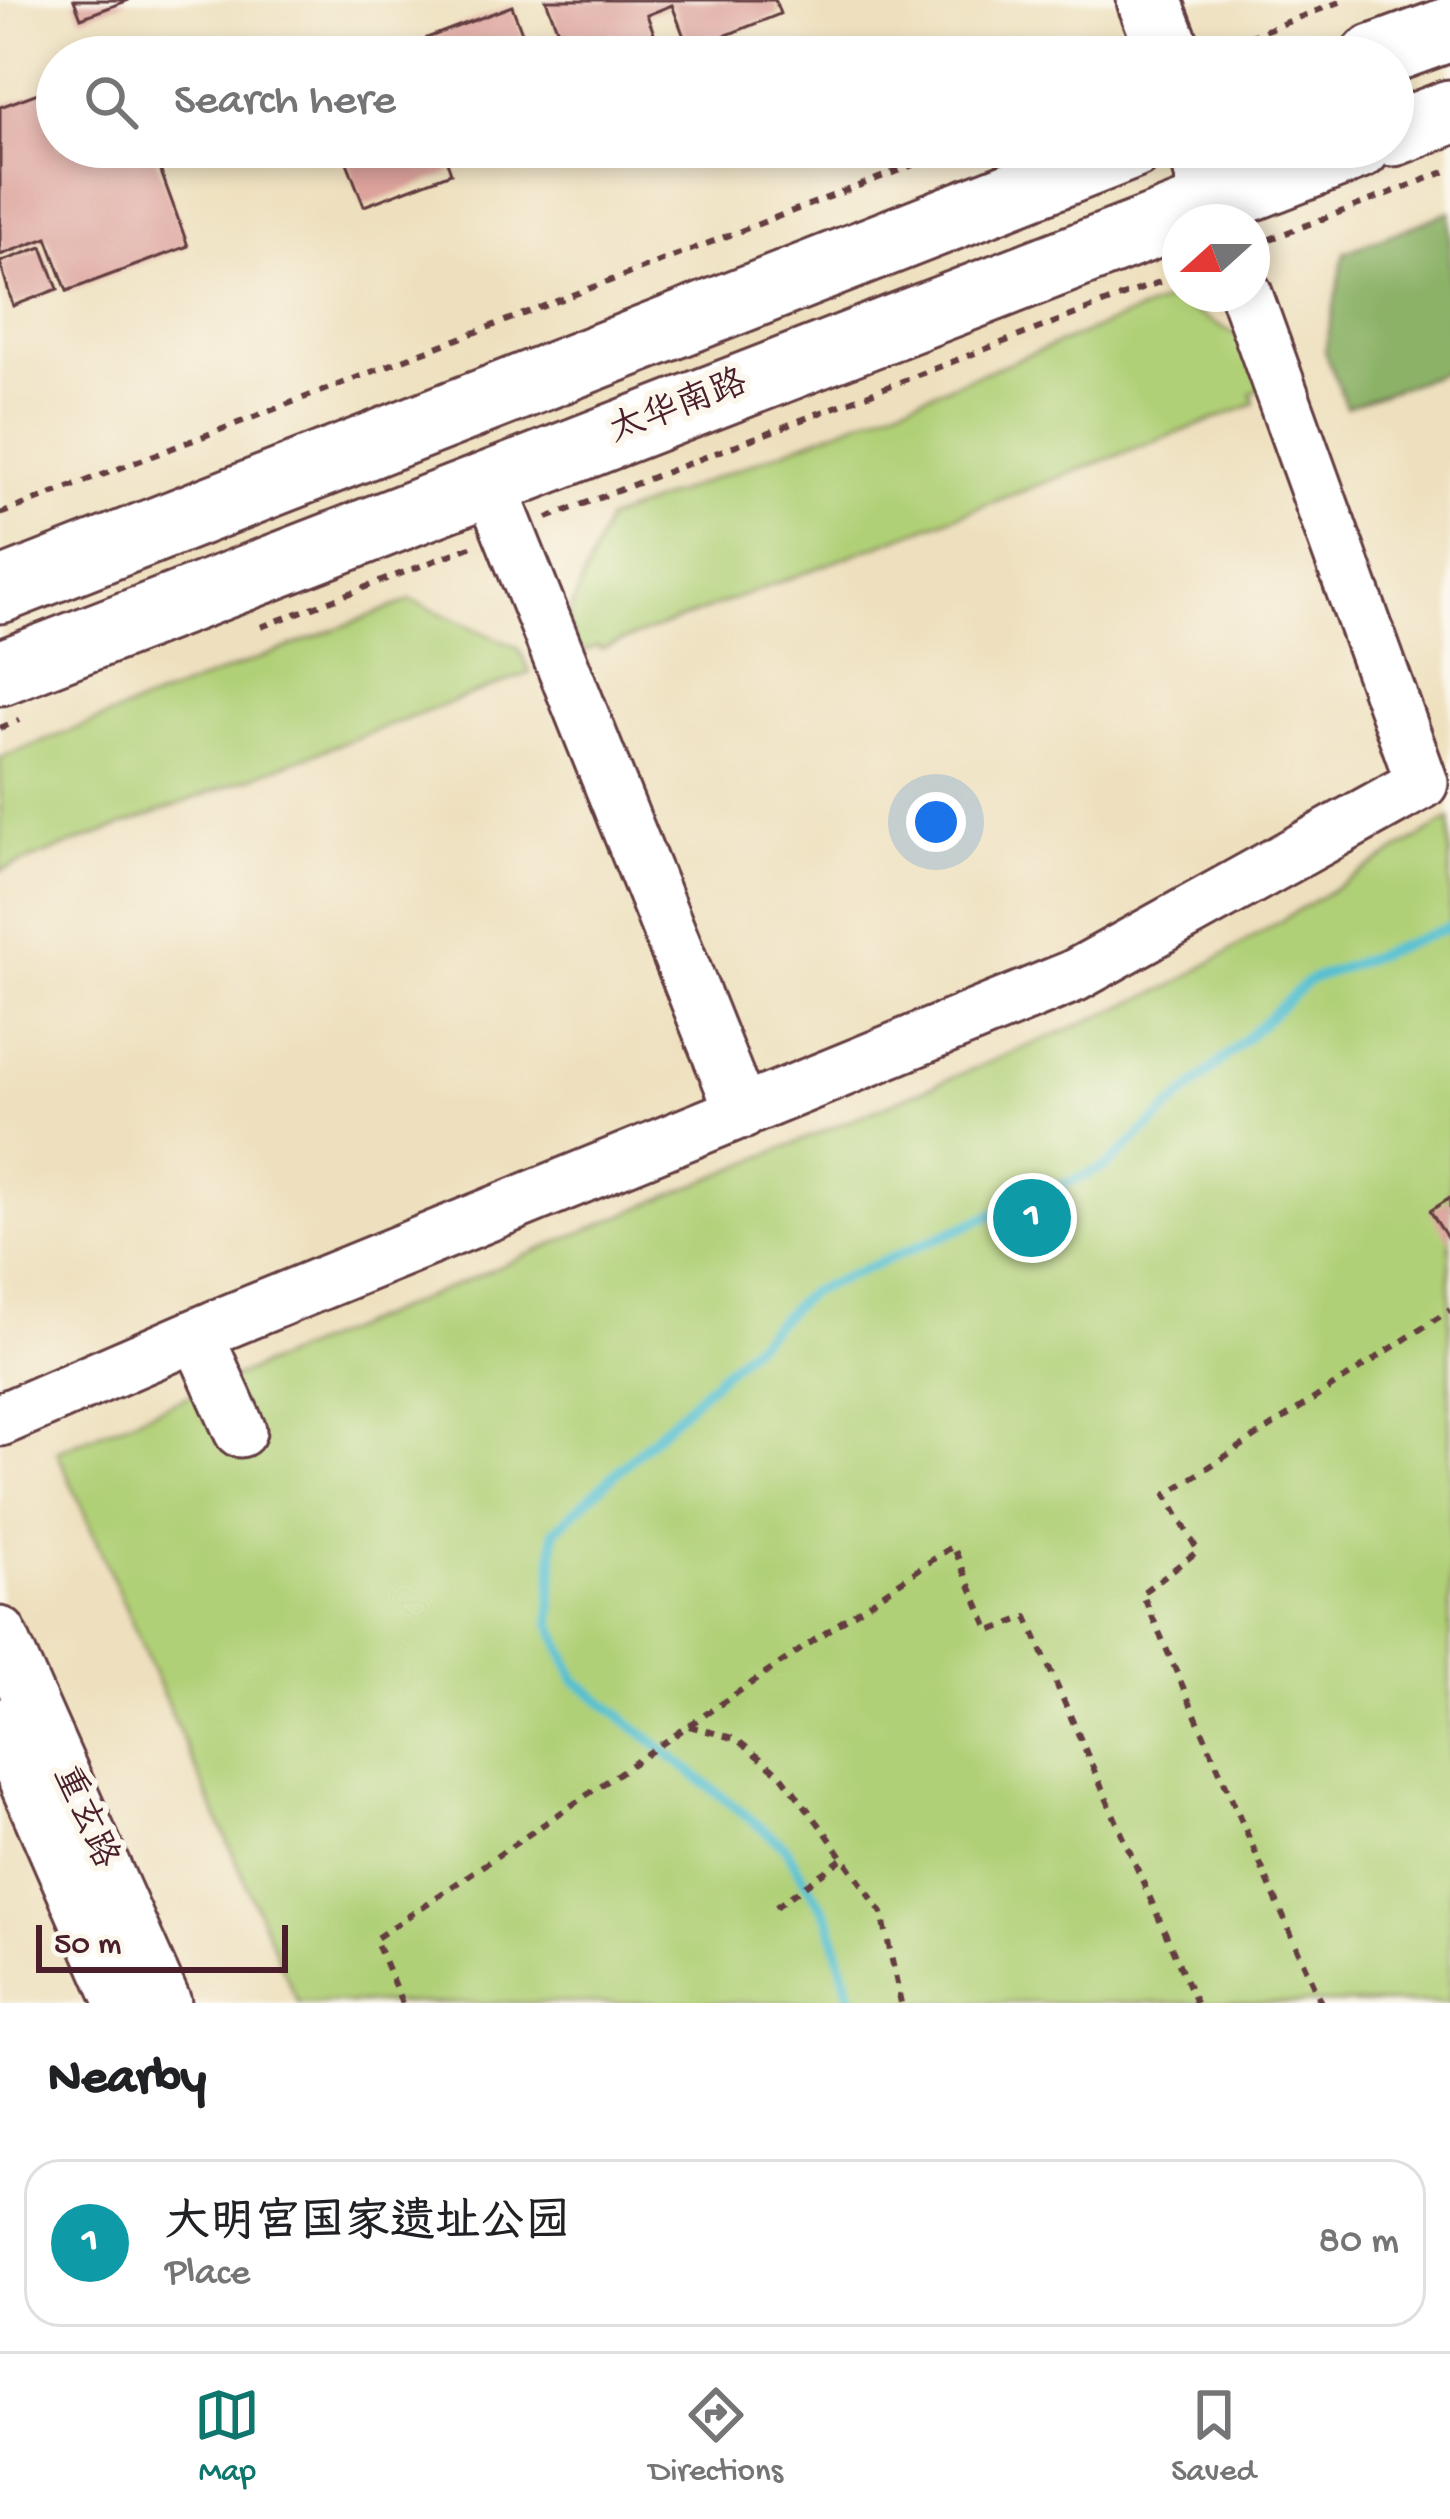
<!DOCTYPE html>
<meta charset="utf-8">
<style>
:root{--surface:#fff;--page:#f2f2f2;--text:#202124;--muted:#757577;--line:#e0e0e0;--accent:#0f766e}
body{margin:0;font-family:"Gochi Hand","LXGW WenKai TC",sans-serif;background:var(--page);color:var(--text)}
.compass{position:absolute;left:1162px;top:204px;width:108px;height:108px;border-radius:50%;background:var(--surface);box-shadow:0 6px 18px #0003;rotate:249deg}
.scale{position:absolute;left:36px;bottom:30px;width:252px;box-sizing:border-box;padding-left:12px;border:6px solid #4a1f2b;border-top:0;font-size:33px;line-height:42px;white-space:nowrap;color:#4a1f2b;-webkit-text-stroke:9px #fbf7ec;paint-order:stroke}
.you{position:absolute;left:936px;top:822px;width:42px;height:42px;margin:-30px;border:9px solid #fff;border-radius:50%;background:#1a73e8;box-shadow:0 0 0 18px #1a73e833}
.badge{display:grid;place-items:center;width:78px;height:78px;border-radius:50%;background:var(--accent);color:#fff;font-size:39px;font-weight:700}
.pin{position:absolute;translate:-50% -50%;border:6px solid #fff;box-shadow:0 3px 12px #0006}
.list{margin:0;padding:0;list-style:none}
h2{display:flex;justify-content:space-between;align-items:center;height:156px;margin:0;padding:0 48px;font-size:51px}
h2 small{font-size:39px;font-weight:400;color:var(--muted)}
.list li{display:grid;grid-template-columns:78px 1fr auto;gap:36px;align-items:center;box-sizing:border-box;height:168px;margin:0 24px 24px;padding:0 24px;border:3px solid var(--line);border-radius:36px}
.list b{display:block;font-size:45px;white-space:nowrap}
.list p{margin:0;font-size:39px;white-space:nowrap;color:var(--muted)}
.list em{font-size:39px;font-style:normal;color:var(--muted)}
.icon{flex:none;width:66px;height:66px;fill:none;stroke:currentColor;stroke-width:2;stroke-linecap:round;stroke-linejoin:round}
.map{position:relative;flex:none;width:1450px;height:2003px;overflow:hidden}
.search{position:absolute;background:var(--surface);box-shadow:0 6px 18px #0003;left:36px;right:36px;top:36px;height:132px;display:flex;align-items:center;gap:30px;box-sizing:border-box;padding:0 42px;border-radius:66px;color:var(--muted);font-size:45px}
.sheet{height:348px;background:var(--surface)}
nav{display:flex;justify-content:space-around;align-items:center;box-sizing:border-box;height:168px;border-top:3px solid var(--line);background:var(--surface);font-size:33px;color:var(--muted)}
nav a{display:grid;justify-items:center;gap:6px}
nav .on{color:var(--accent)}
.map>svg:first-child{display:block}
.green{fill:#b0d077;stroke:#7d7851;stroke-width:3}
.forest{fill:#8cb268;stroke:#6b684a;stroke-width:3}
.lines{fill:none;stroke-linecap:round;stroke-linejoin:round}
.stream{stroke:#55c0d1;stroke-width:10}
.building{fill:#dca29b}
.minor-casing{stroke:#633c41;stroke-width:57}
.major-casing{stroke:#633c41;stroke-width:69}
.path{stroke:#633c41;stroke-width:6;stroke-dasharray:9 9;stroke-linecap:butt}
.minor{stroke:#fff;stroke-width:51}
.major{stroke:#fff;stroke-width:63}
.labels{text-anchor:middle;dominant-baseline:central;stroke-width:12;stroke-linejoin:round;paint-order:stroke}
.street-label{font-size:36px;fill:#4a1f2b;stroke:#fbf7ec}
</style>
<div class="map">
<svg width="1450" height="2003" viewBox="0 0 1450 2003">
<rect width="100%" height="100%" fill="#fbf7ec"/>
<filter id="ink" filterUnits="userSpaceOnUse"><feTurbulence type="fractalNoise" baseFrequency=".00833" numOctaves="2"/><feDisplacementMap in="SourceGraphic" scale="24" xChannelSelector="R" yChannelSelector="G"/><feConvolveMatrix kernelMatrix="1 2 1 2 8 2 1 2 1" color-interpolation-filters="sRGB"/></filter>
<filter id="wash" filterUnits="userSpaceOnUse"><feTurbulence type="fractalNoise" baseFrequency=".004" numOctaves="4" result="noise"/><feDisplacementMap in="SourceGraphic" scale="48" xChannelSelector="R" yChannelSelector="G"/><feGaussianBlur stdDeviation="2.7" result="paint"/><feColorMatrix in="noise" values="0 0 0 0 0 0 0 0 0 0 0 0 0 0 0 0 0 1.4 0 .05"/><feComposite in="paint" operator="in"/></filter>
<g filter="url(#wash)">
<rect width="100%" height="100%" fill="#eee0be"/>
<path class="green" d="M 1171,299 L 1255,345 L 1271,385 L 1251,393 L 1255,404 L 601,649 L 598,646 L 579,653 L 567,620 L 607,520 Z
M 411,600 L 518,648 L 530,673 L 0,871 L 0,758 Z
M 1450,819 L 1450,2003 L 298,2003 L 57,1451 L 1172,986 Z"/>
<path class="forest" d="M 1450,212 L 1450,370 L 1346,407 L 1325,351 L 1345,252 Z"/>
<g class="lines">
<path class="stream" d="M 852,2003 L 829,1919 L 784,1846 L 575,1680 L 551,1623 L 554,1531 L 808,1293 L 1107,1166 L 1308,981 L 1450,927"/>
</g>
<g id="blocks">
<path class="building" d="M 74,0 L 129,0 L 81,18 Z
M 546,0 L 775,0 L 780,14 L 689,50 L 672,5 L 647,15 L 660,49 L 640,57 L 568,57 Z
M 512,6 L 531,57 L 434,57 L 427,38 Z
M 57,86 L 57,147 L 152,147 L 188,246 L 67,291 L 47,238 L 0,255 L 0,107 Z
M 341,147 L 442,147 L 451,173 L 364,206 Z
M 42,247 L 58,289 L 13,306 L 0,262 Z
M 1450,1198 L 1450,1242 L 1430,1211 Z"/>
</g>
</g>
<g filter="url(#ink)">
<use href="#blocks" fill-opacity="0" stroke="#633c41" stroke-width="3"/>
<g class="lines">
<defs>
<path id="minor" d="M 489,482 L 742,1113
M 197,1335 L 240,1431
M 0,1420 L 224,1323 L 1074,976 L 1422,783 L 1246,294
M 0,1633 L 165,2003
M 0,1724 L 122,2003"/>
<path id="major" d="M 1149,0 L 1171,57
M 1373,57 L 1450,29
M 1393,134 L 1450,112
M 1201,147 L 1213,203
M 0,591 L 1132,147
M 0,673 L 1359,147"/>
</defs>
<use href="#minor" class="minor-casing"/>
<use href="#major" class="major-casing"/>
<path class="path" d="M 1214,50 L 1345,0
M 1252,246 L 1450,170
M 0,514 L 960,147
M 547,518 L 1180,274
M 261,627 L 473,546
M 0,728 L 19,720
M 689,1726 L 736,1739 L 782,1776 L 825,1832 L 882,1913 L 901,2003
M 776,1907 L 843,1858
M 402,2003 L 375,1939 L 953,1546 L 990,1631 L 1027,1617 L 1196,2003
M 1321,2003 L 1142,1593 L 1198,1551 L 1166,1495 L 1450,1310"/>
<use href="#minor" class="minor"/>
<use href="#major" class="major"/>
</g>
</g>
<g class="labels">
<g class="street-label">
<text transform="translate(679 409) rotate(-21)">太华南路</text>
<text transform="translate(83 1818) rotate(66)">重玄路</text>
</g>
</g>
</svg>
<svg class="compass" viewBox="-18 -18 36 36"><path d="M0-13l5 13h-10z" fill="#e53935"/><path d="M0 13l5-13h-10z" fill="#757577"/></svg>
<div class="scale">50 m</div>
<div class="you"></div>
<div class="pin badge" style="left:1032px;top:1218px;background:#0f9aa8">1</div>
<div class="search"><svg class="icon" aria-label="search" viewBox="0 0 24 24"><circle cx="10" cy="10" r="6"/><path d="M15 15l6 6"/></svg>Search here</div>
</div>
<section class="sheet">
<h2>Nearby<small></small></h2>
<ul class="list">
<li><span class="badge" style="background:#0f9aa8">1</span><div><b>大明宫国家遗址公园</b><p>Place</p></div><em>80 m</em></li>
</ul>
</section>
<nav>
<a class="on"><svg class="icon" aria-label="map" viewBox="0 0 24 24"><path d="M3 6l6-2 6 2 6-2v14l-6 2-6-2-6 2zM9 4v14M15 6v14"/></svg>Map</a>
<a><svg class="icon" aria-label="directions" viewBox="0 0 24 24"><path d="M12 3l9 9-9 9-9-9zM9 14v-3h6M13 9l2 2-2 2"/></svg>Directions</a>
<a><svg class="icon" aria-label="saved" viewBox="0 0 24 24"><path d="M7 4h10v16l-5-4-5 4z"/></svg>Saved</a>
</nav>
